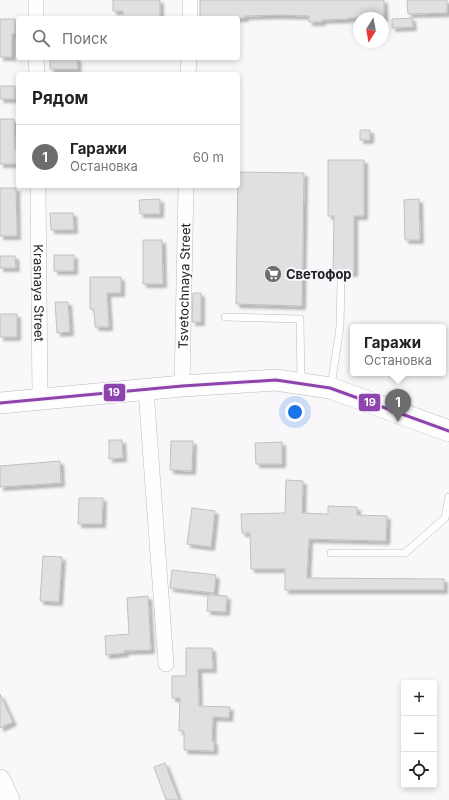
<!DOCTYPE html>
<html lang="ru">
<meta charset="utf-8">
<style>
:root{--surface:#fff;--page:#f6f6f6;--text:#222;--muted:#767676;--line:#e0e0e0;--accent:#6d6c6e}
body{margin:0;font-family:Inter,sans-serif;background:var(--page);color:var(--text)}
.controls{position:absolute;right:12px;bottom:12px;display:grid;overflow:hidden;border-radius:4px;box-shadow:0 2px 6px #0003}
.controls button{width:36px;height:36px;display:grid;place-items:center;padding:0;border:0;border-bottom:1px solid var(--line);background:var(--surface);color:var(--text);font:20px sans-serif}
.compass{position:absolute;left:353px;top:12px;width:36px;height:36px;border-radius:50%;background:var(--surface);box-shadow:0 2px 6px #0003;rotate:191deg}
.you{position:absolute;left:295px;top:412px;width:14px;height:14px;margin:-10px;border:3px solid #fff;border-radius:50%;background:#1a73e8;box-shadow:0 0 0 6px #1a73e833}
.badge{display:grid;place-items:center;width:26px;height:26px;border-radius:50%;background:var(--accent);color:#fff;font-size:13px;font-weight:700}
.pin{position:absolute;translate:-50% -33px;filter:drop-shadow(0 1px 2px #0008)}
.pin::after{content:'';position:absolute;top:21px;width:14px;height:12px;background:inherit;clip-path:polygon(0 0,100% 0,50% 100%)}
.popup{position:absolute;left:350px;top:324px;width:96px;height:52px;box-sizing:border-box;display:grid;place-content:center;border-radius:4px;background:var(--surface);filter:drop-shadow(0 1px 3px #0005);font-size:13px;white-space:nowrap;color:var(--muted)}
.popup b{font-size:15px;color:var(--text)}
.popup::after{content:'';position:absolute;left:50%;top:100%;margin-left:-8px;border:8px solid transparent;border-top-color:var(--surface)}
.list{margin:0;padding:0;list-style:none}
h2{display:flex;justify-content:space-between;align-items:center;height:52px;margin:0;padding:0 16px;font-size:17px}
h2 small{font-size:13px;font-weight:400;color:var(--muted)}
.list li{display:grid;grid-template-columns:26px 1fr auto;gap:12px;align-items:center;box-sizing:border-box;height:64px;padding:0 16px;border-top:1px solid var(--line)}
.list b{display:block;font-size:15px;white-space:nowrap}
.list p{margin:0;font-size:13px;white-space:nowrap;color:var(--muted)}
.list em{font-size:13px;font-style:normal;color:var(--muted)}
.icon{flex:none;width:22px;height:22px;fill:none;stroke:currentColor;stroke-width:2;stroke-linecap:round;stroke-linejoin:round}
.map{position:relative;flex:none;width:449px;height:800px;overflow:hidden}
.search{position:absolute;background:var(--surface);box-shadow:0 2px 6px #0003;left:16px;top:16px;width:224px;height:44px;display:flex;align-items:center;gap:10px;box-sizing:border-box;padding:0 14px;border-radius:4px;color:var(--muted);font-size:15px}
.panel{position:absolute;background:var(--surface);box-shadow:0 2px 6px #0003;left:16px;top:72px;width:224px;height:116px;border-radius:4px}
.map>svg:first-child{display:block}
.building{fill:#e0dfe2;stroke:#c1c0c2;filter:url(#shadow)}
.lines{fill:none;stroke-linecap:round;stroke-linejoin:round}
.service-casing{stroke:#bcbbbe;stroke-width:8}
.minor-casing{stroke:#bcbbbe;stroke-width:16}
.secondary-casing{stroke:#bcbbbe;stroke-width:22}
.service{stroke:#fefefe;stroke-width:7}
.minor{stroke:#fefefe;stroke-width:15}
.secondary{stroke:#fefefe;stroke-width:21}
.bus-1-casing{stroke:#f9f6fb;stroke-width:6}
.bus-1{stroke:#8e44ad;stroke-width:3}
.labels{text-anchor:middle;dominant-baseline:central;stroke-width:4;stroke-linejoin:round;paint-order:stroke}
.poi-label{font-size:13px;font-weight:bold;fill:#222123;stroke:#f9f6fb;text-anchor:start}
.street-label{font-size:13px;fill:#222123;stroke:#f9f6fb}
.line-badge{stroke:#f9f6fb;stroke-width:1.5}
.badge-label{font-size:11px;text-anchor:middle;font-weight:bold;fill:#fff}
</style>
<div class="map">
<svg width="449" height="800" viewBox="0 0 449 800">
<defs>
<filter id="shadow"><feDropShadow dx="3.5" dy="3.5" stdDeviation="1" flood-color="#0004"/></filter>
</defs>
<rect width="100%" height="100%" fill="#f9f7fa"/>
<path class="building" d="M 113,0 L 160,0 L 160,18 L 123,18 L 123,11 L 113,11 Z
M 200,0 L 384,0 L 384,18 L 348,18 L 348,19 L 322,20 L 322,22 L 309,22 L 309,16 L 280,15 L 245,16 L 245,18 L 200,18 Z
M 407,0 L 447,0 L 447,13 L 408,14 Z
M 412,18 L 413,27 L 392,28 L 392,19 Z
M 0,19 L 15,19 L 15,34 L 12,34 L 12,57 L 0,57 Z
M 50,58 L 77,58 L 78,69 L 50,69 Z
M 0,86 L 15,86 L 15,99 L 0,99 Z
M 0,119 L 14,119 L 15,149 L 17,149 L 17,164 L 0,164 Z
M 360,130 L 370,130 L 370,140 L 360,140 Z
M 328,160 L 364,160 L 364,216 L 354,216 L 354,273 L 333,272 L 334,216 L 328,216 Z
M 238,172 L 304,173 L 302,306 L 236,304 Z
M 0,188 L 16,188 L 17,236 L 0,236 Z
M 160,199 L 160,214 L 140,214 L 139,200 Z
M 419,199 L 420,240 L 405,240 L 404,200 Z
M 50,213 L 73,213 L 74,230 L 51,230 Z
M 143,240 L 162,240 L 163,284 L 143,284 Z
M 54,255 L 74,255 L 74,271 L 54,271 Z
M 0,256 L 15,256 L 16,268 L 0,268 Z
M 90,277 L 121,277 L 121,293 L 107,293 L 109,327 L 95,327 L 94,309 L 90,309 Z
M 193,293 L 201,293 L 201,322 L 192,322 Z
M 55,302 L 68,302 L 70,332 L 57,333 Z
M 0,314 L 17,314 L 17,337 L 0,337 Z
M 109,440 L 122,440 L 123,458 L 109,459 Z
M 171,441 L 193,441 L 192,471 L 170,470 Z
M 282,442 L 282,464 L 256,464 L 255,443 Z
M 60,461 L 61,483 L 0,487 L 0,466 Z
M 286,480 L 303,481 L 302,513 L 328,514 L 328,506 L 357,507 L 357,515 L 387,516 L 386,541 L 309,539 L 307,578 L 444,579 L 444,590 L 285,590 L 285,569 L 251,569 L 250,533 L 242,533 L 241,514 L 285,513 Z
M 79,498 L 103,498 L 102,524 L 78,524 Z
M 192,508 L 215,511 L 211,547 L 187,544 Z
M 43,556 L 62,557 L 59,602 L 40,601 Z
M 172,570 L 216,575 L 214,593 L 170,588 Z
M 208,595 L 227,596 L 226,612 L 207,611 Z
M 148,596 L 151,650 L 124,651 L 125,653 L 106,655 L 105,636 L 129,634 L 127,598 Z
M 186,648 L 212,648 L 213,669 L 198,669 L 199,706 L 230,707 L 229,718 L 213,717 L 212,741 L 214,741 L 214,751 L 184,750 L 184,731 L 179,731 L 180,698 L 172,698 L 172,676 L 186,676 Z
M 0,694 L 13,722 L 0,728 Z
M 165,763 L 179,800 L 166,800 L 154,767 Z"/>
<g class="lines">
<defs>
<path id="service" d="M 225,317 L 300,319 L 301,383
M 331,386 L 340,327 L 341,280
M 331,553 L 405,553 L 445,518 L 449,497"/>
<g id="minor">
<path d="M 36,0 L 36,18"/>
<path d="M 190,18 L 190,0"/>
<path d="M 36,58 L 37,74"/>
<path d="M 188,74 L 189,58"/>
<path id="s1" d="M 38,186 L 40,399"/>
<path id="s2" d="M 182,386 L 186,186"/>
<path d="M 146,390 L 166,664"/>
</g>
<path id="secondary" d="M 0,403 L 182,386 L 276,380 L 330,388 L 449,431
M 0,780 L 9,800"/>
</defs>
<use href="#service" class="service-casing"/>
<use href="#minor" class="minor-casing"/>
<use href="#secondary" class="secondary-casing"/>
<use href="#service" class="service"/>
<use href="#minor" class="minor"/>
<use href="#secondary" class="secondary"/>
<defs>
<path id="bus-1" d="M 0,403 L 182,386 L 276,380 L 330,388 L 449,431"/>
</defs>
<use href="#bus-1" class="bus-1-casing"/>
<use href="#bus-1" class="bus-1"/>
</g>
<defs>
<symbol id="supermarket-disc" viewBox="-11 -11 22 22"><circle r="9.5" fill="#6d6c6e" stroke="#f9f6fb"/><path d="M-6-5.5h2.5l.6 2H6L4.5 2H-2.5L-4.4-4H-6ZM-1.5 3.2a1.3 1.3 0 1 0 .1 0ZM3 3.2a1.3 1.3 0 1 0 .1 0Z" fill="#fff"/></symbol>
</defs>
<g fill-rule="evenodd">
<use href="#supermarket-disc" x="263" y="264" width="20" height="20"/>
</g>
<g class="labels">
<g class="poi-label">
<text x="286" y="274">Светофор</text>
</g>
<g class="street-label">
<text stroke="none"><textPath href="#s2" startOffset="100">Tsvetochnaya Street</textPath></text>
<text stroke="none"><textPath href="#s1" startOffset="107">Krasnaya Street</textPath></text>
</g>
</g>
<g class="line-badge">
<rect x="103" y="383" width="23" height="19" rx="4" fill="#8e44ad"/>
<rect x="358" y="393" width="23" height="19" rx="4" fill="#8e44ad"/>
</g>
<g class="badge-label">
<text x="114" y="396">19</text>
<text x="370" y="406">19</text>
</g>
</svg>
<div class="controls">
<button>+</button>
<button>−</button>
<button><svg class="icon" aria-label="locate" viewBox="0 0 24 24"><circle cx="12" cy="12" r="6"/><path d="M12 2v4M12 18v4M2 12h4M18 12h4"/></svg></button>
</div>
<svg class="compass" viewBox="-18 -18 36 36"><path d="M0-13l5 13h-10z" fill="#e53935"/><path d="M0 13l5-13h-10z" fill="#767676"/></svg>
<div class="you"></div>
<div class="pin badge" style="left:398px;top:422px">1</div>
<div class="popup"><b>Гаражи</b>Остановка</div>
<div class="search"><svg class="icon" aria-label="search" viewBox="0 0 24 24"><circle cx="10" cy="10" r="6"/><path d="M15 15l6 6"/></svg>Поиск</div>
<section class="panel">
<h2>Рядом<small></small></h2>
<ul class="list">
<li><span class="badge">1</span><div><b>Гаражи</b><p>Остановка</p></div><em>60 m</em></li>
</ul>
</section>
</div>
